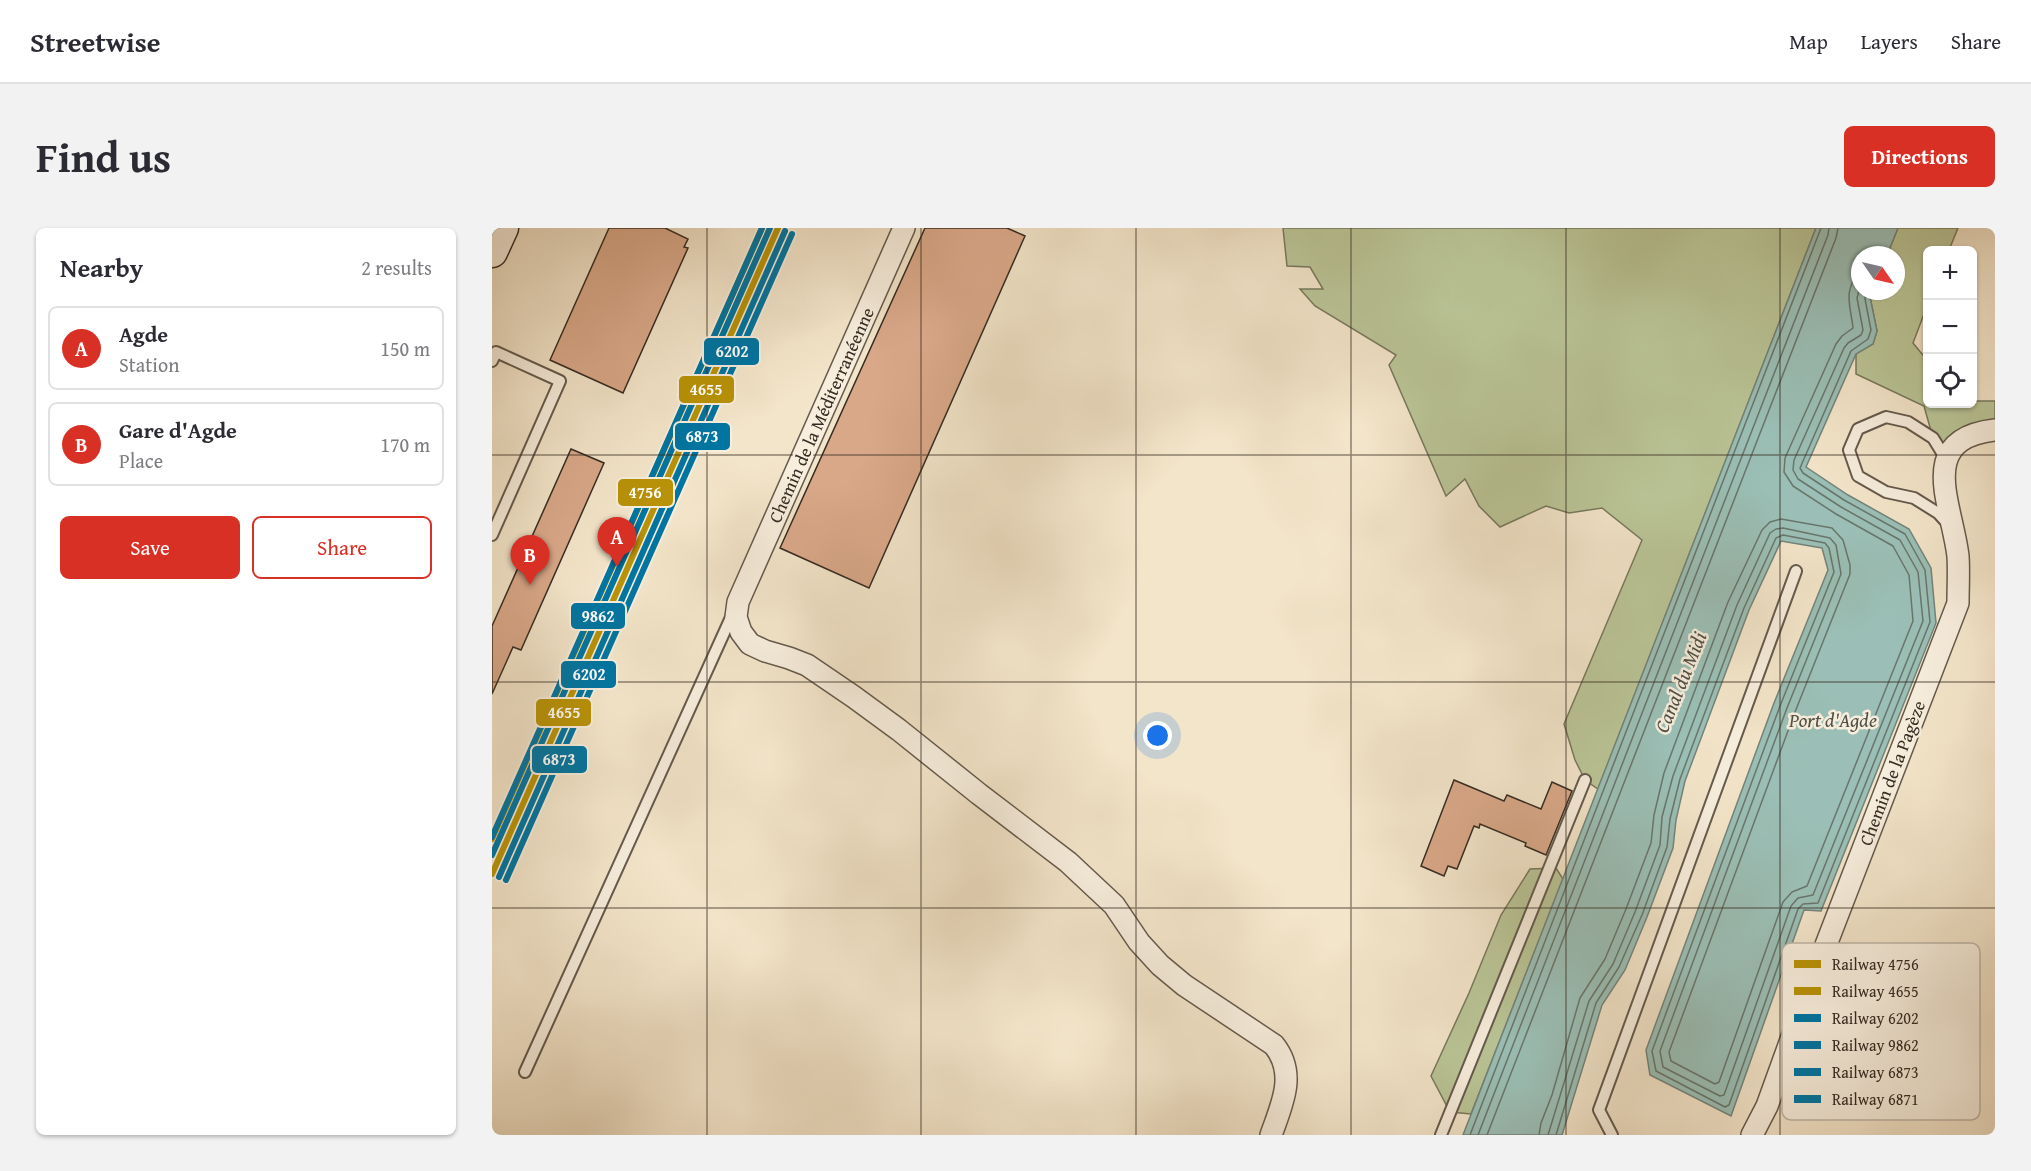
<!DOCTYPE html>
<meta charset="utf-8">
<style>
:root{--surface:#fff;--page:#f2f2f3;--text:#2b2b33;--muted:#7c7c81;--line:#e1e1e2;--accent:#d93025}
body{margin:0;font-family:"Gentium Book Plus",serif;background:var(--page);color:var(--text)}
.controls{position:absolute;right:18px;top:18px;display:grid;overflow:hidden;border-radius:9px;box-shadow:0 2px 4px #0004}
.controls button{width:54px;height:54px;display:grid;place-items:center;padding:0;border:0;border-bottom:2px solid var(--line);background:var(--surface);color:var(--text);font:30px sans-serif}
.compass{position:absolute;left:1359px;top:18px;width:54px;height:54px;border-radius:50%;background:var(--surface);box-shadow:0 2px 4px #0004;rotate:124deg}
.you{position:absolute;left:666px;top:508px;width:21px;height:21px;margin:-15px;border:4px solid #fff;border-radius:50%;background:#1a73e8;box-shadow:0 0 0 9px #1a73e833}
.badge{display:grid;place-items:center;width:39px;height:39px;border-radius:50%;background:var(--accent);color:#fff;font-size:20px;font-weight:700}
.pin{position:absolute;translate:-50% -50px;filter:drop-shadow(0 2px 3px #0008)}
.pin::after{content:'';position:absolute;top:32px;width:21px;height:18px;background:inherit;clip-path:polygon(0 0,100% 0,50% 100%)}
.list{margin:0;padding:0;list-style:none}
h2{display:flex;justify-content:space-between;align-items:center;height:78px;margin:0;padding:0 24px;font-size:26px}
h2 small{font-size:20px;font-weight:400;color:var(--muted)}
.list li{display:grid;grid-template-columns:39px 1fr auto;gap:18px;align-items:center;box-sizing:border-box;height:84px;margin:0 12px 12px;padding:0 12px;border:2px solid var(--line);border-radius:9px}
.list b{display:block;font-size:22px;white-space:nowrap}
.list p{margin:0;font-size:20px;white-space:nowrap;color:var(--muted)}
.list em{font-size:20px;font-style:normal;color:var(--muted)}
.actions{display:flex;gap:12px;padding:18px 24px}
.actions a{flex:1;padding:14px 0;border:2px solid var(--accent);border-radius:9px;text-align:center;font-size:21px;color:var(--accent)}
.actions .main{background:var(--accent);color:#fff}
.icon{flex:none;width:33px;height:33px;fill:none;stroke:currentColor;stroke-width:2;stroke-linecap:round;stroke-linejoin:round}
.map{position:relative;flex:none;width:1503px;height:907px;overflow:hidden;border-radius:9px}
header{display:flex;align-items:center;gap:36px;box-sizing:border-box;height:84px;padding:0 30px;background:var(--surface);border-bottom:2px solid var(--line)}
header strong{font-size:28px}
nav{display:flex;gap:33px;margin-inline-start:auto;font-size:21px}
.intro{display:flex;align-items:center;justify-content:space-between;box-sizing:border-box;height:144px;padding:0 36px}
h1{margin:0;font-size:42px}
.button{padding:15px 27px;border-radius:9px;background:var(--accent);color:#fff;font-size:21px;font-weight:700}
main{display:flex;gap:36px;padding:0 36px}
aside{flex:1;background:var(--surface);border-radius:9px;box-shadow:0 2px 4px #0004}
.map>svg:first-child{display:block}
.green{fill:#bac597;stroke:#78785d;stroke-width:1.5}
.water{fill:#9bbfb6;stroke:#73847b;stroke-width:1.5}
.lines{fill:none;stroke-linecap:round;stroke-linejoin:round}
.shore{stroke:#68766c;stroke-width:1.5}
.building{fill:#d9a889;stroke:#362c23;stroke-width:1.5}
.service-casing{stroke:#655a4d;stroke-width:14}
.minor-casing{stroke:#655a4d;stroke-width:24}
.secondary-casing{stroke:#362c23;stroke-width:33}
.service{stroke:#f7eedd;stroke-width:10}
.minor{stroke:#f7eedd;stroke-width:21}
.secondary{stroke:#f7eedd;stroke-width:30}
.rail-1-casing{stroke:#f7eedd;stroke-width:10}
.rail-2-casing{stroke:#f7eedd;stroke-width:10}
.rail-3-casing{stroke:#f7eedd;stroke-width:10}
.rail-4-casing{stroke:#f7eedd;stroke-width:10}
.rail-5-casing{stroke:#f7eedd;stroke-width:10}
.rail-6-casing{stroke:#f7eedd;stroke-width:10}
.rail-1{stroke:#b89207;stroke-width:6}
.rail-2{stroke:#b89207;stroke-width:6}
.rail-3{stroke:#0075a1;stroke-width:6}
.rail-4{stroke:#0075a1;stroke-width:6}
.rail-5{stroke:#0075a1;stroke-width:6}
.rail-6{stroke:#0075a1;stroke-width:6}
.grid{fill:none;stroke:#362c23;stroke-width:1.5;stroke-opacity:0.55}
.labels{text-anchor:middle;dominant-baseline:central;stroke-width:5;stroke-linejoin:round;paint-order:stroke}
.street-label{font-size:18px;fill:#362c23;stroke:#f7eedd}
.water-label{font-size:20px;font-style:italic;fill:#4f5148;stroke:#f7eedd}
.key{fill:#f7eedd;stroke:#bdb4a5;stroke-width:1.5}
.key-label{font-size:16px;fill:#362c23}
.line-badge{stroke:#f7eedd;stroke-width:2}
.badge-label{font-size:16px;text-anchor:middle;font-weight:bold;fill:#fff}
</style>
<header>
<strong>Streetwise</strong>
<nav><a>Map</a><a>Layers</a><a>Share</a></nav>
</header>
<div class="intro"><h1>Find us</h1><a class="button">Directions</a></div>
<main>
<aside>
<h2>Nearby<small>2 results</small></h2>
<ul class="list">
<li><span class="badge">A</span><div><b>Agde</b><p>Station</p></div><em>150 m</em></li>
<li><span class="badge">B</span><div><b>Gare d'Agde</b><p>Place</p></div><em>170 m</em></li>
</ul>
<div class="actions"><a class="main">Save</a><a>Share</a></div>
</aside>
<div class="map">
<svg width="1503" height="907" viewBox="0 0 1503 907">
<rect width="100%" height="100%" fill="#f3e5ca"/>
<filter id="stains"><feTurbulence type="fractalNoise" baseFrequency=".00333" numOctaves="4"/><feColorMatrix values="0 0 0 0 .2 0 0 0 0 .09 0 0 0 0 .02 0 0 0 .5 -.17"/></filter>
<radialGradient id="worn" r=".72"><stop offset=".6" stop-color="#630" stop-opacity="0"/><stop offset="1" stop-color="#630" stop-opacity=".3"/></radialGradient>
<path class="green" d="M 791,0 L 1324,0 L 1106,561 L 1093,552 L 1083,532 L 1072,496 L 1150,312 L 1110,280 L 1077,285 L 1054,278 L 1008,299 L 987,278 L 973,251 L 954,268 L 897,137 L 904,127 L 823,78 L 808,61 L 831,61 L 818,39 L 795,38 Z
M 1406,0 L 1466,0 L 1457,22 L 1436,22 L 1435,78 L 1421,115 L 1435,132 L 1436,176 L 1480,176 L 1481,173 L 1503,173 L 1503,202 L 1459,221 L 1441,210 L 1432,178 L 1364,146 L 1364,125 L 1381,116 L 1385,103 L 1378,69 L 1381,63 L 1404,63 L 1404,27 L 1395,27 Z
M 1064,640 L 1071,651 L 979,886 L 958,884 L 939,848 L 977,765 L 1009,687 L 1038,641 Z"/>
<path class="water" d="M 1324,0 L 1406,0 L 1395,27 L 1368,27 L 1368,63 L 1381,63 L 1378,69 L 1385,103 L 1381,116 L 1364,126 L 1314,239 L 1356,267 L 1417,301 L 1439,340 L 1444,395 L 1329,683 L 1312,682 L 1239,888 L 1158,847 L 1154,822 L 1282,475 L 1336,342 L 1330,320 L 1289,313 L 1257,382 L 1193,553 L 1184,592 L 1181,620 L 1155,689 L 1133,742 L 1110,777 L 1070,907 L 971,907 Z"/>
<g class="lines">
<path class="shore" d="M 978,907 L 1329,0
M 986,907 L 1336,7 L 1337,0
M 995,907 L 1344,10 L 1346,0
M 1047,907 L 1049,895 L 1060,867 L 1088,770 L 1113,731 L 1134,681 L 1159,615 L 1162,587 L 1172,545 L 1236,374 L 1270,302 L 1278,294 L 1289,291 L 1340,300 L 1351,312 L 1358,337 L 1358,346 L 1303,484 L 1177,824 L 1179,833 L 1223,856 L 1227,854 L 1291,674 L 1300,664 L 1315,658 L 1421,393 L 1417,347 L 1401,318 L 1344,286 L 1301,258 L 1292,244 L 1293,230 L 1344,116 L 1350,108 L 1361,100 C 1359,80 1350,61 1368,45
M 1056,907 L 1097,773 L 1121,736 L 1143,684 L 1168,617 L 1170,589 L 1181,548 L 1245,377 L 1278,305 L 1284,301 L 1291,300 L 1338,310 L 1344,317 L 1349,346 L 1295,480 L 1168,823 L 1171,839 L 1228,868 L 1232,867 L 1299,678 L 1306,670 L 1321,667 L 1431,393 L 1426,344 L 1408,312 L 1349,279 L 1306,251 L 1301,242 L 1302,232 L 1352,120 L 1356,115 L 1369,107 L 1371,102 L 1365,70 L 1368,59
M 1064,907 L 1104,775 L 1127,739 L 1150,687 L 1175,619 L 1178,591 L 1188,551 L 1252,380 L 1284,310 L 1291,307 L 1333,315 L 1337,320 L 1342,344 L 1288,478 L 1160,823 L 1164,843 L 1233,879 L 1237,877 L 1306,681 L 1311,676 L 1326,675 L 1438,394 L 1433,342 L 1413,306 L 1352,272 L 1311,245 L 1308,240 L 1359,123 L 1376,111 L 1379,102 L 1373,71 L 1374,63"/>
</g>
<path class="building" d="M 117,0 L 173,0 L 196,11 L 192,19 L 196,20 L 131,165 L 58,132 Z
M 433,0 L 515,0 L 533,8 L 377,360 L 288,320 Z
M 79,221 L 112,235 L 29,422 L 21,419 L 0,466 L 0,398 Z
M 962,552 L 1012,573 L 1015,567 L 1049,581 L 1060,554 L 1080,563 L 1054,627 L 1033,618 L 1034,615 L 988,596 L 987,600 L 982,598 L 965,641 L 956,638 L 952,648 L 929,638 Z"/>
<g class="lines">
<defs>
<path id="service" d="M 0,133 L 4,124 L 68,153 L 0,307
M 1454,231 L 1441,210 L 1416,194 L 1394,189 L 1366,201 L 1357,222 L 1366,248 L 1394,264 L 1422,270 L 1446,285 L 1456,296
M 33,844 L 241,385
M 949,907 L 1093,552
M 1120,907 L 1107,882 L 1304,343"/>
<path id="minor" d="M 412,0 L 246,374 L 244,389 L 249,404 L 258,416 L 273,423 L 297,430 L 315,437 L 362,469 L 407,502 L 487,566 L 576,634 L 622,677 L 647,714 L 668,737 L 692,757 L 782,817 C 805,846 790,876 779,907
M 1260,907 L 1275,878 L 1322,748 L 1466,375 C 1466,360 1467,343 1466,328 C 1460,276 1423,211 1503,202"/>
<path id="secondary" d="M 0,24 L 11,0"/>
</defs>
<use href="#service" class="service-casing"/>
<use href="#minor" class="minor-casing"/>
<use href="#secondary" class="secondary-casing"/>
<use href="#service" class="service"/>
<use href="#minor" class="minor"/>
<use href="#secondary" class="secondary"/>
<defs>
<path id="rail-1" d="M 0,611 L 270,0"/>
<path id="rail-2" d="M 0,646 L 286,0"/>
<path id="rail-3" d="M 7,649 L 293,3"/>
<path id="rail-4" d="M 0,627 L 278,0"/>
<path id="rail-5" d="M 14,652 L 300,6"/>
<path id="rail-6" d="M 0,609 L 270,0"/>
</defs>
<use href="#rail-1" class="rail-1-casing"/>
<use href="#rail-2" class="rail-2-casing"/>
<use href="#rail-3" class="rail-3-casing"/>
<use href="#rail-4" class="rail-4-casing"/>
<use href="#rail-5" class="rail-5-casing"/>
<use href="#rail-6" class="rail-6-casing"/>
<use href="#rail-1" class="rail-1"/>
<use href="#rail-2" class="rail-2"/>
<use href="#rail-3" class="rail-3"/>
<use href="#rail-4" class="rail-4"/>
<use href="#rail-5" class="rail-5"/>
<use href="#rail-6" class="rail-6"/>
</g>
<path class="grid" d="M 215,0 L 215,907M 429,0 L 429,907M 644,0 L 644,907M 859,0 L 859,907M 1074,0 L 1074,907M 1288,0 L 1288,907M 0,227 L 1503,227M 0,454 L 1503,454M 0,680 L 1503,680"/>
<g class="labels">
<g class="street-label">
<text transform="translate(329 187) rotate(-66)">Chemin de la Méditerranéenne</text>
<text transform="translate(1400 545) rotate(-69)">Chemin de la Pagèze</text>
</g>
<g class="water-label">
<text transform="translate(1188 454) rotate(-68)">Canal du Midi</text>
<text x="1341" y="491">Port d'Agde</text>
</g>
</g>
<rect x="1290" y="715" width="198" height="177" rx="9" class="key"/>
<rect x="1302" y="732" width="27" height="8" fill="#b89207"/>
<rect x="1302" y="759" width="27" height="8" fill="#b89207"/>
<rect x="1302" y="786" width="27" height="8" fill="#0075a1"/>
<rect x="1302" y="813" width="27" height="8" fill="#0075a1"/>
<rect x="1302" y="840" width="27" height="8" fill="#0075a1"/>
<rect x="1302" y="867" width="27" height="8" fill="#0075a1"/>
<g class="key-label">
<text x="1340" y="742">Railway 4756</text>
<text x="1340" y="769">Railway 4655</text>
<text x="1340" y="796">Railway 6202</text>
<text x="1340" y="823">Railway 9862</text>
<text x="1340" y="850">Railway 6873</text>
<text x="1340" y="877">Railway 6871</text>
</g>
<g class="line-badge">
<rect x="211" y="109" width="57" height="29" rx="6" fill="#0075a1"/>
<rect x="186" y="147" width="57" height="29" rx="6" fill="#b89207"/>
<rect x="182" y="194" width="57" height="29" rx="6" fill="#0075a1"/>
<rect x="125" y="250" width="57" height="29" rx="6" fill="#b89207"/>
<rect x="78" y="374" width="56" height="28" rx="6" fill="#0075a1"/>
<rect x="68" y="432" width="57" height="29" rx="6" fill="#0075a1"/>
<rect x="43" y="470" width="57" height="29" rx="6" fill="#b89207"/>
<rect x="39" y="517" width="57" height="29" rx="6" fill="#0075a1"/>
</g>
<g class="badge-label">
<text x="240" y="129">6202</text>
<text x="214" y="167">4655</text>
<text x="210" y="214">6873</text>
<text x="153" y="270">4756</text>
<text x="106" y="394">9862</text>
<text x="97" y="452">6202</text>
<text x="72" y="490">4655</text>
<text x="67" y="537">6873</text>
</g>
<rect width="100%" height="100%" filter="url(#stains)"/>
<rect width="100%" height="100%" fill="url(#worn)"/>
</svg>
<div class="controls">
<button>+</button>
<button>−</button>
<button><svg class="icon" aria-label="locate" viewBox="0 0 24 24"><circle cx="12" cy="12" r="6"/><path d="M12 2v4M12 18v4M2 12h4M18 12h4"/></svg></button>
</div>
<svg class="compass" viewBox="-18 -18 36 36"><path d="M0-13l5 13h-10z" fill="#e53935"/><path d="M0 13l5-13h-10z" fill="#7c7c81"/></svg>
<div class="you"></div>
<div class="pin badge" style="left:125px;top:339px">A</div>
<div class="pin badge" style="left:38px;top:357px">B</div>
</div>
</main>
